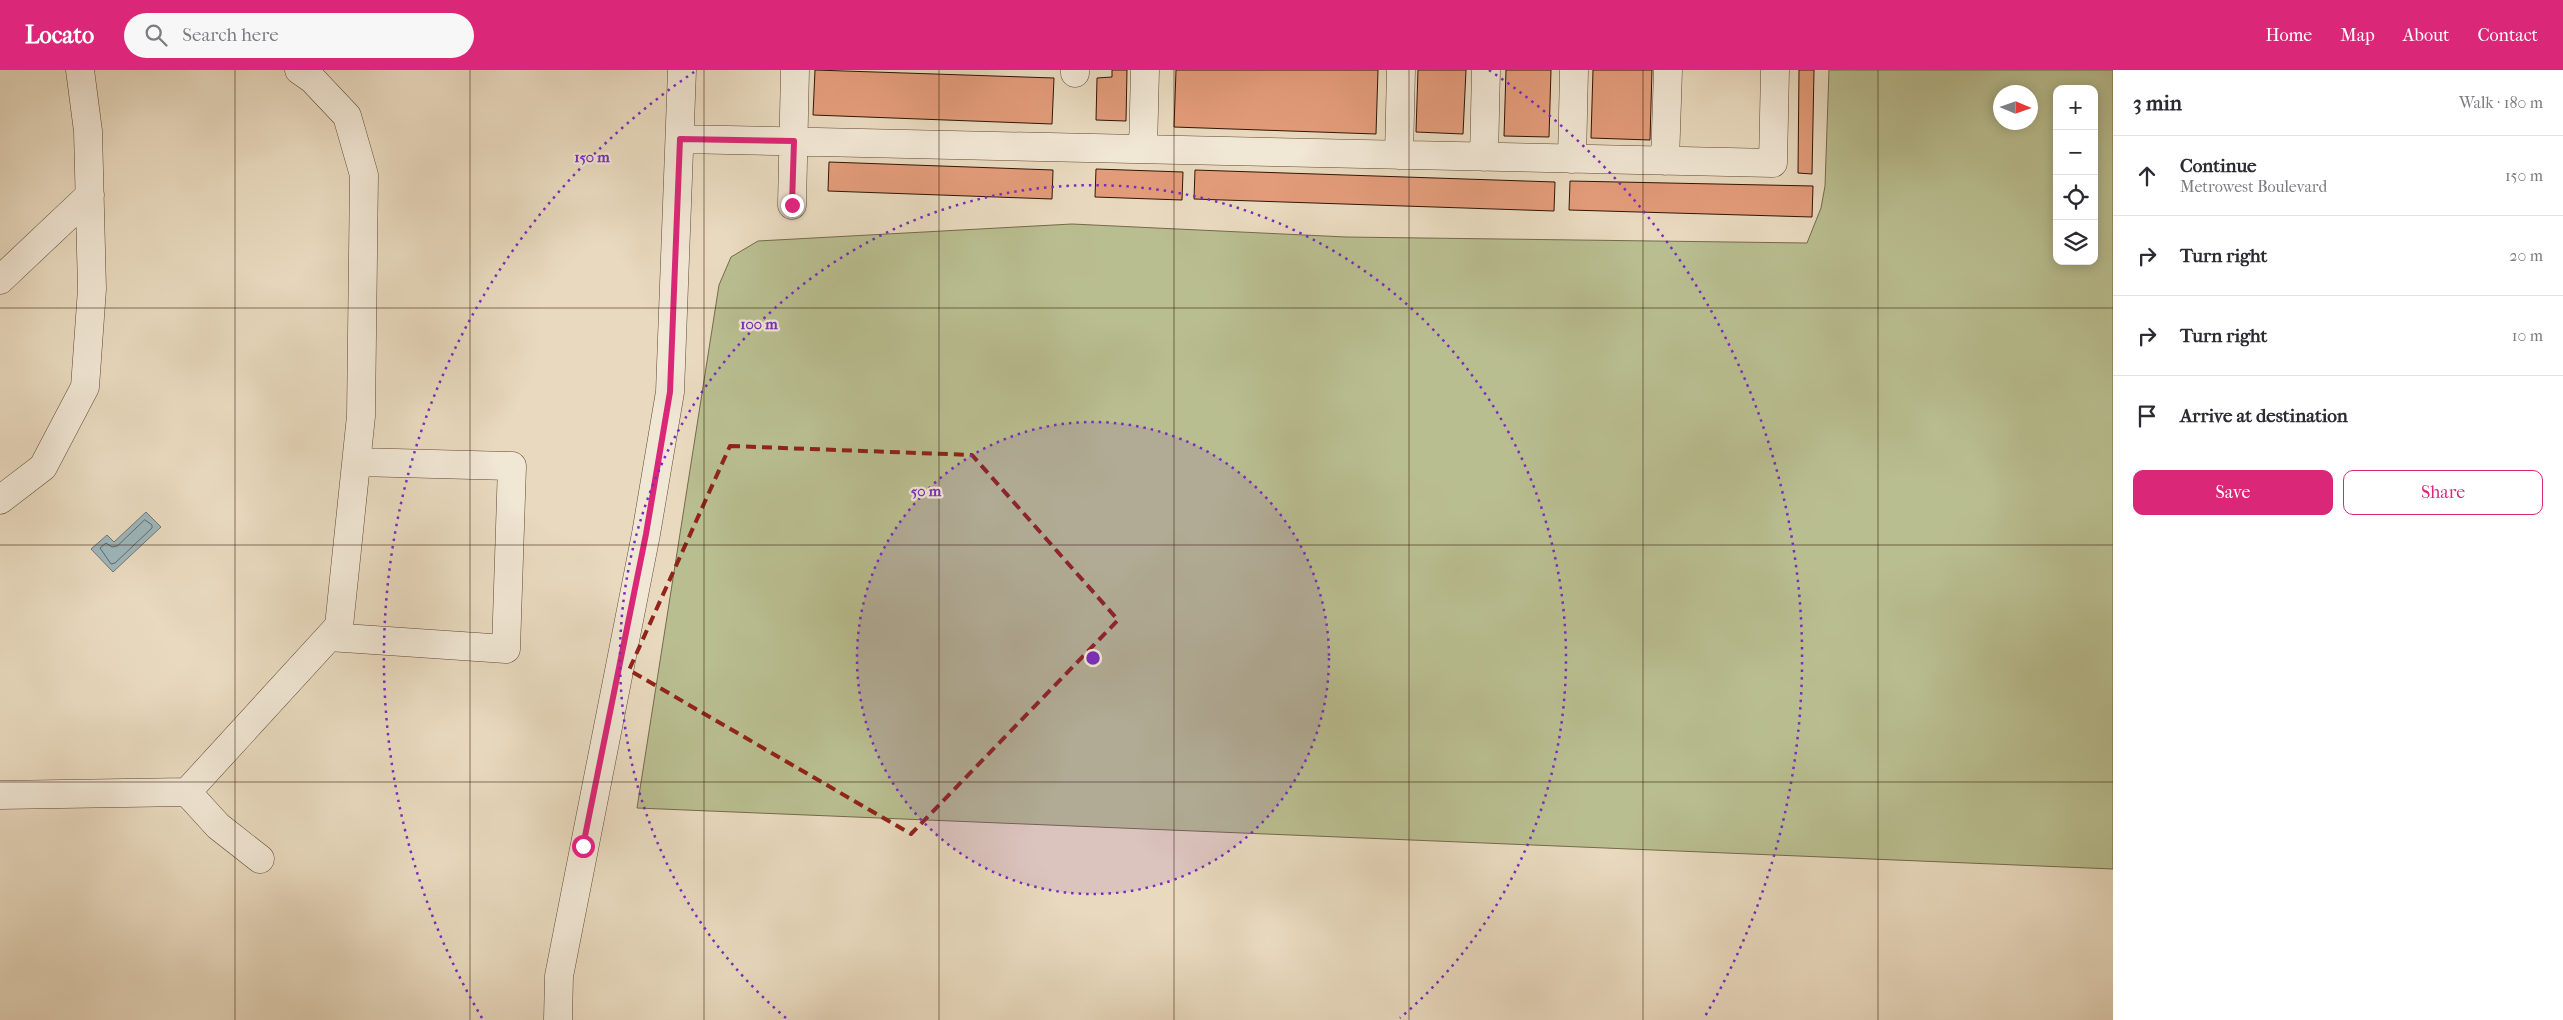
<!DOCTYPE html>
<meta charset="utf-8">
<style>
:root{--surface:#fff;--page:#f7f7f7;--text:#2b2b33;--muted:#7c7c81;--line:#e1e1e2;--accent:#db2777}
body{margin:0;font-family:"IM FELL French Canon",serif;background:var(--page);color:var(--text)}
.controls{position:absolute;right:15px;top:15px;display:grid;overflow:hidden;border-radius:10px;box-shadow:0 2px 12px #0003}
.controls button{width:45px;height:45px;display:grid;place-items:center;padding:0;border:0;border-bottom:1px solid var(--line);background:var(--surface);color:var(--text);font:25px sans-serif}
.compass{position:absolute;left:1993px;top:15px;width:45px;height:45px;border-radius:50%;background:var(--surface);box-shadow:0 2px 12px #0003;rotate:92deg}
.stop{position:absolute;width:15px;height:15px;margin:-11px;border:4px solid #db2777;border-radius:50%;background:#fff}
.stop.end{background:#db2777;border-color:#fff;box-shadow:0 1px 5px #0008}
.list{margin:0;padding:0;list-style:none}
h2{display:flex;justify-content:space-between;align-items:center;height:65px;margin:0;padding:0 20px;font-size:21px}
h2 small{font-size:16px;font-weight:400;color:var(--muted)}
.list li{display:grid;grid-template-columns:32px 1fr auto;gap:15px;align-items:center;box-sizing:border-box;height:80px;padding:0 20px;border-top:1px solid var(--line)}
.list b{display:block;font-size:19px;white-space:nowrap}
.list p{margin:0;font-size:16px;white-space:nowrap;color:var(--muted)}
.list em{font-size:16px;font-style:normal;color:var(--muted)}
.actions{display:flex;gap:10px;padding:15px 20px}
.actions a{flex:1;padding:11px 0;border:1px solid var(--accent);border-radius:10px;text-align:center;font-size:18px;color:var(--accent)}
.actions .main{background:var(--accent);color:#fff}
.icon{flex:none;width:28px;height:28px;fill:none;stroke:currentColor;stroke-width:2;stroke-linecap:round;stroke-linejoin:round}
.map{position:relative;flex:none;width:2113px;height:950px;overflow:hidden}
header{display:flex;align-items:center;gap:30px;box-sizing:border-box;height:70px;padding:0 25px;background:var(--accent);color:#fff}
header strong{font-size:24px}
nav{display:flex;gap:28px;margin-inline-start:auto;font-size:18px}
.search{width:350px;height:45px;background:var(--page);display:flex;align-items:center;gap:12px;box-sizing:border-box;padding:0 18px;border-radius:28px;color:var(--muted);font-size:19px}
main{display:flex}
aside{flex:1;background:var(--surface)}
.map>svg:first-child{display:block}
.green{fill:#b9be90;stroke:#756a4b;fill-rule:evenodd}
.water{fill:#9db7bd;stroke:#727674}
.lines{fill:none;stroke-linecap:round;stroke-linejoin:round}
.shore{stroke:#676662;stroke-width:1}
.building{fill:#e39c7a;stroke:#311506}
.minor-casing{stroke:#5f4634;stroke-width:29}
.minor{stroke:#f1e7d5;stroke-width:28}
.route{stroke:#db2777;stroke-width:6}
.marked{fill:none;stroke:#8f2418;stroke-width:4;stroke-dasharray:10 6;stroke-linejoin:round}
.grid{fill:none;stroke:#311506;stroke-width:1;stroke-opacity:0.55}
.ring{fill:none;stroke:#7b2cbf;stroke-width:2.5;stroke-dasharray:2.5 5}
.centre{fill:#7b2cbf;stroke:#f1e7d5;stroke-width:2.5}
.ring-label{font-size:15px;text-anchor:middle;font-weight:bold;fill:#7b2cbf;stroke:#f1e7d5;stroke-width:4.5;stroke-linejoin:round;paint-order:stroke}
</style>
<header>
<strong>Locato</strong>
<div class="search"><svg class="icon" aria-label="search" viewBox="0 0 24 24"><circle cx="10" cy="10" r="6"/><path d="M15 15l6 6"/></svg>Search here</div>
<nav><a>Home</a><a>Map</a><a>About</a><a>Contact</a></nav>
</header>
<main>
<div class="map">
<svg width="2113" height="950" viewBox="0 0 2113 950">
<rect width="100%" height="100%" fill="#e9dabf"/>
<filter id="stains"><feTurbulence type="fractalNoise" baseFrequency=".004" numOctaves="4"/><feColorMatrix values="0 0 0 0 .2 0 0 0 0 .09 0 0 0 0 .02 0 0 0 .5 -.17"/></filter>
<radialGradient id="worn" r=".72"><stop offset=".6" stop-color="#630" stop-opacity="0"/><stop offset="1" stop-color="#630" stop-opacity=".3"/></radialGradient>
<path class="green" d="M 1829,0 L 2113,0 L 2113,799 L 637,738 L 719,215 L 731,187 L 758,171 L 1072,154 L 1346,167 L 1807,173 L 1821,138 L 1825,116 ZM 2057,19 L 2094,19 L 2094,191 L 2057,191 ZM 2000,22 L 2030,22 L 2030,52 L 2000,52 Z"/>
<path class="water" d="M 146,442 L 161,457 L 113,502 L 91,479 L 107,465 L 114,472 Z"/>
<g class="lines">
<path class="shore" d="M 145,450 L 152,455 L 152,458 L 115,493 L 111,494 L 100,478 L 106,473 L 112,477 L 117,476 Z"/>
</g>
<path class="building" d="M 815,0 L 1054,8 L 1052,54 L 813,45 Z
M 1112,0 L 1127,0 L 1126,51 L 1096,50 L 1097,8 L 1112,7 Z
M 1176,0 L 1378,0 L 1376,64 L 1174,57 Z
M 1418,0 L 1466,0 L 1463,64 L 1416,62 Z
M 1506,0 L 1551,0 L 1549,67 L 1504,66 Z
M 1593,0 L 1652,0 L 1650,70 L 1591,68 Z
M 1799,0 L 1814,0 L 1812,104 L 1798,103 Z
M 829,92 L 1053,100 L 1052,129 L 828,121 Z
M 1096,99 L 1183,102 L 1182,130 L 1095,127 Z
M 1195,100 L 1555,112 L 1554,141 L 1194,129 Z
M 1570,111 L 1813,116 L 1812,147 L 1569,140 Z"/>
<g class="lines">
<defs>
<path id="minor" d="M 1075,3 L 1075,0
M 680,69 L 1773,93 L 1775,0
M 1143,79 L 1145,0
M 1399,85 L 1401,0
M 1484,87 L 1486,0
M 1572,89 L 1574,0
M 1665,91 L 1668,0
M 792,135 L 795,0
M 0,210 L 90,125
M 0,430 L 43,397 L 85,317 L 92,219 L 88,61 L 80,0
M 329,567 L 506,579 L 512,396 L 357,392
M 187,722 L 218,756 L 260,789
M 0,725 L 187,722 L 339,556 L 361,346 L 364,105 L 347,46 L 312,9 L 299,0
M 558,950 L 559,906 L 646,464 L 670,322 L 682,0"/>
</defs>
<use href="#minor" class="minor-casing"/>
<use href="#minor" class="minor"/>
</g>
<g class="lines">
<path class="route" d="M 583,776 L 646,464 L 670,322 L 680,69 L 794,71 L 792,135"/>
</g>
<path class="marked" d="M 730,376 L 972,385 L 1118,550 L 911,764 L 629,600 Z"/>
<path class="grid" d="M 235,0 L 235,950M 470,0 L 470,950M 704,0 L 704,950M 939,0 L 939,950M 1174,0 L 1174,950M 1409,0 L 1409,950M 1643,0 L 1643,950M 1878,0 L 1878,950M 0,238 L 2113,238M 0,475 L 2113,475M 0,712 L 2113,712"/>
<circle cx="1093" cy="588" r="236" fill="#7b2cbf" fill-opacity=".12"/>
<g class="ring">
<circle cx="1093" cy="588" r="236"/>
<path d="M786 948A473 473 0 1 1 1400 948"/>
<path d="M482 948A709 709 0 0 1 697 0M1489 0A709 709 0 0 1 1704 948"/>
</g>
<circle cx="1093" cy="588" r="8" class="centre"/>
<g class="ring-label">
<text x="592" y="92">150 m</text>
<text x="759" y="259">100 m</text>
<text x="926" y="426">50 m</text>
</g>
<rect width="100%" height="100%" filter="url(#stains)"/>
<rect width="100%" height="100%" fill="url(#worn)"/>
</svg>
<div class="controls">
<button>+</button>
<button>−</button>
<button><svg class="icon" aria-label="locate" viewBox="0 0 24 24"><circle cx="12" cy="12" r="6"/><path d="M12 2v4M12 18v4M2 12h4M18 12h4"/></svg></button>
<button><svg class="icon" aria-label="layers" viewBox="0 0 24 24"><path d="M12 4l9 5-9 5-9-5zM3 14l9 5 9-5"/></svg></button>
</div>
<svg class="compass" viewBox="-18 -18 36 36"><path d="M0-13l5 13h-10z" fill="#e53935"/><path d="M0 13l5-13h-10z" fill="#7c7c81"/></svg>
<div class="stop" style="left:583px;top:776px"></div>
<div class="stop end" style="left:792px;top:135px"></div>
</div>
<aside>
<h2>3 min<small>Walk · 180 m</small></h2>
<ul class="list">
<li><svg class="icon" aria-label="ahead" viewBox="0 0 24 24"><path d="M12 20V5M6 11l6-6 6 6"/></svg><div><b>Continue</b><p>Metrowest Boulevard</p></div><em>150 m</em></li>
<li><svg class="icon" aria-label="right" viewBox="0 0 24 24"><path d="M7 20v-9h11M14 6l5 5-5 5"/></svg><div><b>Turn right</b></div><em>20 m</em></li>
<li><svg class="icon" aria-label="right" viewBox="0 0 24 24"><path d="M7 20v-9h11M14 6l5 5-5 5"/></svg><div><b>Turn right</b></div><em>10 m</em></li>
<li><svg class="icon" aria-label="arrive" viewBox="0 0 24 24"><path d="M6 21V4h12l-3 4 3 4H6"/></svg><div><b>Arrive at destination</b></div></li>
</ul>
<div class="actions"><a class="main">Save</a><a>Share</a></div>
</aside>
</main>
